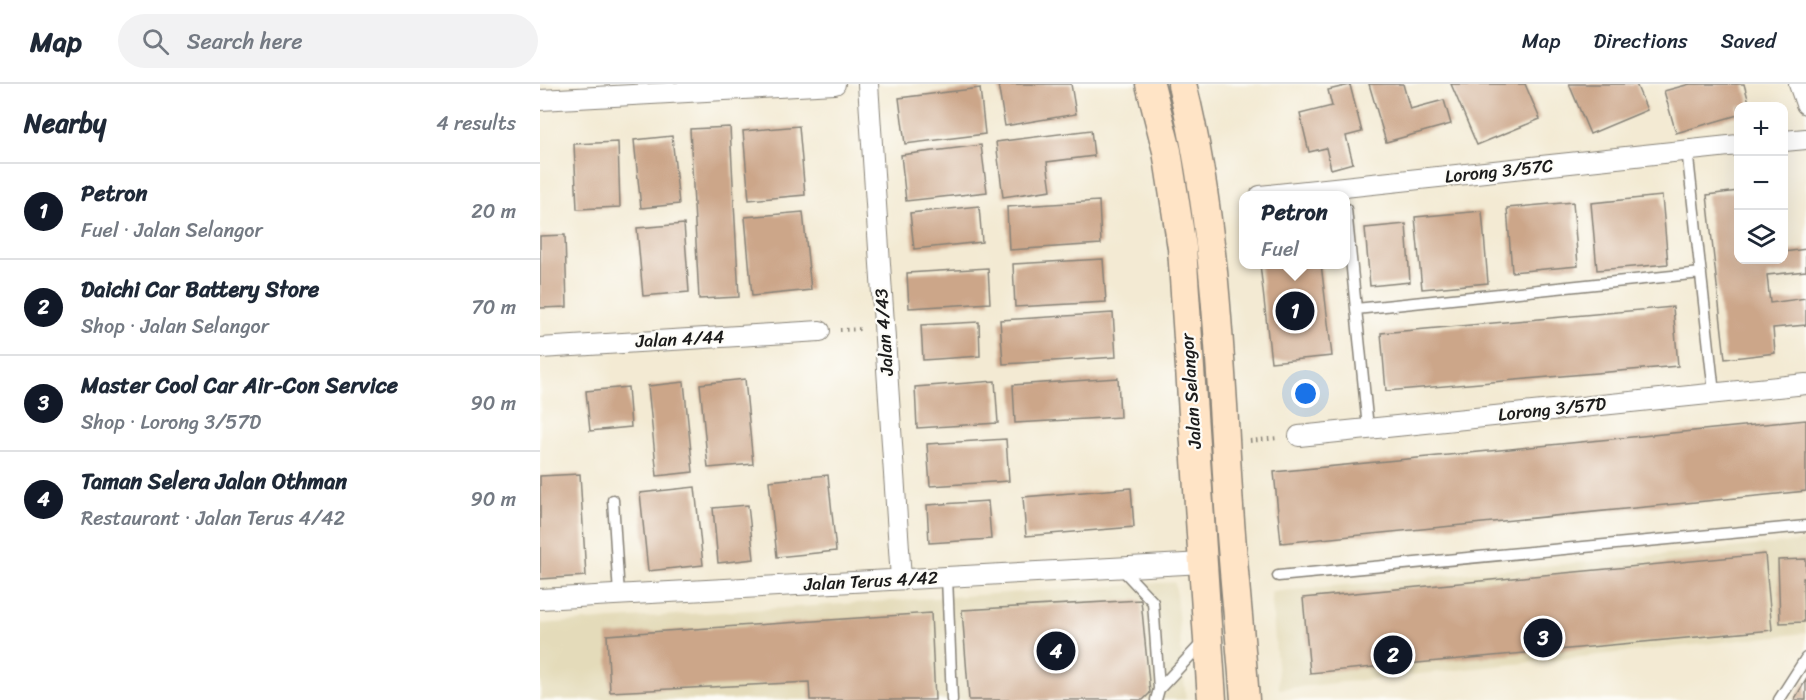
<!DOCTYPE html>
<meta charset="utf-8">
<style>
:root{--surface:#fff;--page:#f2f2f3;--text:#1f2937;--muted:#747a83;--line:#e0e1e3;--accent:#111827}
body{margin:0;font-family:Sriracha,sans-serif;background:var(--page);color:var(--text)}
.controls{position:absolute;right:18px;top:18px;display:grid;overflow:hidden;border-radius:12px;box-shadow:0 6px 24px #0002}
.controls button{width:54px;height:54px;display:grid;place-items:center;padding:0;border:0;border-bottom:2px solid var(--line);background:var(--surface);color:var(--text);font:30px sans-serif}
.you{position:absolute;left:766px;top:310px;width:21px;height:21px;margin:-15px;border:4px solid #fff;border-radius:50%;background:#1a73e8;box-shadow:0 0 0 9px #1a73e833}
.badge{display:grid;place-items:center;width:39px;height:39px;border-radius:50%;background:var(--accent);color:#fff;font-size:20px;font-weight:700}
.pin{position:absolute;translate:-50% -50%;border:3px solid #fff;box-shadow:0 2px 6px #0006}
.popup{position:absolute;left:699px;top:107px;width:111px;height:78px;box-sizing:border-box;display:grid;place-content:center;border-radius:12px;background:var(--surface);filter:drop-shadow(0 2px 4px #0005);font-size:20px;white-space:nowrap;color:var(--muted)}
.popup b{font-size:22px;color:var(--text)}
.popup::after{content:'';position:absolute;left:50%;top:100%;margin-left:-12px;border:12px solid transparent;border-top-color:var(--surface)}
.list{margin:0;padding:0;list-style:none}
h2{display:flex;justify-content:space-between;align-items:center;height:78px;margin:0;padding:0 24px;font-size:26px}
h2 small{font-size:20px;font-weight:400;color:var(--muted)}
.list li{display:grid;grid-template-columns:39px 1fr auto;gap:18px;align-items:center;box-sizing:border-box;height:96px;padding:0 24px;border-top:2px solid var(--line)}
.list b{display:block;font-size:22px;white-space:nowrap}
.list p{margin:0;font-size:20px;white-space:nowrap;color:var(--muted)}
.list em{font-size:20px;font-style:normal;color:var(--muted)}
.icon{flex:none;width:33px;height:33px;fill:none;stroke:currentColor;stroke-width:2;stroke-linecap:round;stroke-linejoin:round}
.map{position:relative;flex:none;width:1266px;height:616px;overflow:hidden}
header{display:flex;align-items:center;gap:36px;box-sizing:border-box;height:84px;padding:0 30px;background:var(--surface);border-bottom:2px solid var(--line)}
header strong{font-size:28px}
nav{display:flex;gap:33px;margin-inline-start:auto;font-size:21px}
.search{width:420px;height:54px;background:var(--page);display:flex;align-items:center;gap:15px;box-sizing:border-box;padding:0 21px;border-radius:33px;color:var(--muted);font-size:22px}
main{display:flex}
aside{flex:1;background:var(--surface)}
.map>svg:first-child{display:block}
.built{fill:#e4dbba}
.building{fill:#cca689}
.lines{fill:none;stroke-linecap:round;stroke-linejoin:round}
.service-casing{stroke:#888378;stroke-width:13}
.minor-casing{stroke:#888378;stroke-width:22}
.secondary-casing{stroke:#888378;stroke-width:31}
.path{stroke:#888378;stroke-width:4;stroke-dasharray:1.5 4.5;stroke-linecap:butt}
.service{stroke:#fff;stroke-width:10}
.minor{stroke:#fff;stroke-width:20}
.secondary{stroke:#ffe4c6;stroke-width:28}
.labels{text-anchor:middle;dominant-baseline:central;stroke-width:4.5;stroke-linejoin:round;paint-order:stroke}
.street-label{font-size:18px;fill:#1c1c1c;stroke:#fdfcf7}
</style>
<header>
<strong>Map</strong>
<div class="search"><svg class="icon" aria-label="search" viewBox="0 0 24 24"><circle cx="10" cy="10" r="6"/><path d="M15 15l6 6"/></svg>Search here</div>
<nav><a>Map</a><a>Directions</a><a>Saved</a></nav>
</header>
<main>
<aside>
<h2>Nearby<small>4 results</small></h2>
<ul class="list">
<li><span class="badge">1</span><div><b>Petron</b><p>Fuel · Jalan Selangor</p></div><em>20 m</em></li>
<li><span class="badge">2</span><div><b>Daichi Car Battery Store</b><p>Shop · Jalan Selangor</p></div><em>70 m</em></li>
<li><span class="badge">3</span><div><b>Master Cool Car Air-Con Service</b><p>Shop · Lorong 3/57D</p></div><em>90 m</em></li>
<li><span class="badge">4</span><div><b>Taman Selera Jalan Othman</b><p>Restaurant · Jalan Terus 4/42</p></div><em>90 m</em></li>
</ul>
</aside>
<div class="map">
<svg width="1266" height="616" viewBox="0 0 1266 616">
<rect width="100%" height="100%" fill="#fdfcf7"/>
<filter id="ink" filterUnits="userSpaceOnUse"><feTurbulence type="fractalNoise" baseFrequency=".0167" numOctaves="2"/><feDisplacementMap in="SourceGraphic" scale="12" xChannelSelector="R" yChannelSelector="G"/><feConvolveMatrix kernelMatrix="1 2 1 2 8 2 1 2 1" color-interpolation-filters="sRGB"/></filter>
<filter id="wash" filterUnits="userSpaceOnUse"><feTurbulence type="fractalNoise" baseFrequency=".008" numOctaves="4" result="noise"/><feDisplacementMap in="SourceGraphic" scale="24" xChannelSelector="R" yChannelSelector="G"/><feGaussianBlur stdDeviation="1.35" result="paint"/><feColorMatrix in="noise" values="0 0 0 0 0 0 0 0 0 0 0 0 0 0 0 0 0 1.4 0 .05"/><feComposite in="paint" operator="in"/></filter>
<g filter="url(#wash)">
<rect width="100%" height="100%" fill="#f3ead3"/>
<path class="built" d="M 1266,457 L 1266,549 L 739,605 L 731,508 Z
M 635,498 L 646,616 L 0,616 L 0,540 Z"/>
<g id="blocks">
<path class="building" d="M 458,0 L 531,0 L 536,30 L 465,42 Z
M 829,0 L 863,0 L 870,25 L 904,16 L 911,40 L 846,58 Z
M 911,0 L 985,0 L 1000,35 L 937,61 Z
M 1029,0 L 1096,0 L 1107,26 L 1050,50 Z
M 1150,0 L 1204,0 L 1210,22 L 1198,22 L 1198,31 L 1136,49 L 1124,7 Z
M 810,1 L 822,48 L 806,52 L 813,79 L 791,85 L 786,64 L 769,68 L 760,30 L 792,22 L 788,6 Z
M 440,4 L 445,50 L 365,60 L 359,14 Z
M 259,42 L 265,111 L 209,116 L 203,47 Z
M 190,43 L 199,213 L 159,215 L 150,45 Z
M 551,46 L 554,72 L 507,78 L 511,106 L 463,113 L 456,58 Z
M 132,52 L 139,120 L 101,124 L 94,56 Z
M 78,58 L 80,123 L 37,125 L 34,60 Z
M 441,61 L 447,108 L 366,117 L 361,71 Z
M 1198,107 L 1198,176 L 1244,176 L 1244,168 L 1266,165 L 1266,187 L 1227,191 L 1230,219 L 1266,214 L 1266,241 L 1233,244 L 1235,269 L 1185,275 L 1167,111 Z
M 1122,112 L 1128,180 L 1057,186 L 1051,119 Z
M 559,117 L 561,160 L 469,166 L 467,123 Z
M 1033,118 L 1038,182 L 972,188 L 967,124 Z
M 439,122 L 442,158 L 374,165 L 370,129 Z
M 942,127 L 948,199 L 882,205 L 875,133 Z
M 263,128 L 271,206 L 212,212 L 205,133 Z
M 144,140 L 149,208 L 103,212 L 97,144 Z
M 866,140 L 870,198 L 830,202 L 825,144 Z
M 25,151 L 27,223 L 0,224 L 0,152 Z
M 563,175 L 566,218 L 475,223 L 473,180 Z
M 720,180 L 781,180 L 792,272 L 731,278 Z
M 448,184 L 450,219 L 369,224 L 367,189 Z
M 1133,223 L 1138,282 L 846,307 L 841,249 Z
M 573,229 L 576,273 L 463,280 L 460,236 Z
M 439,238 L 440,272 L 383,276 L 381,241 Z
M 578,294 L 580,333 L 475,339 L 473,301 Z
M 205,295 L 213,380 L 168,384 L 160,300 Z
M 455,297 L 458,339 L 377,344 L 375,303 Z
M 144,298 L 153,388 L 117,392 L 108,302 Z
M 88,303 L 91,343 L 50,347 L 46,307 Z
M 1266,336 L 1266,407 L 741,459 L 734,388 Z
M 466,355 L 469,397 L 390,402 L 387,360 Z
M 40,390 L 46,492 L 0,495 L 0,392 Z
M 288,391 L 296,467 L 237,473 L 229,397 Z
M 155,403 L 163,481 L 108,487 L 100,409 Z
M 591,404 L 594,443 L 486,452 L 483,413 Z
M 448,417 L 451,455 L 389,459 L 387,421 Z
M 208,421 L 214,475 L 178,479 L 173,424 Z
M 1225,470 L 1232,546 L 770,589 L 763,514 Z
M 1266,475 L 1266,494 L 1263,494 L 1264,538 L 1240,539 L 1238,476 Z
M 601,516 L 610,609 L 603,616 L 429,616 L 422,526 Z
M 391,529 L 395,616 L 270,616 L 269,598 L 70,608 L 67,551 Z
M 1266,596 L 1266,616 L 1254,616 Z"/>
</g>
</g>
<g filter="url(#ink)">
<use href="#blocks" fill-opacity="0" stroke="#888378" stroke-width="1.5"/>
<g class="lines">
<defs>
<path id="service" d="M 1147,65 L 1174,309
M 806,125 L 828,344
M 816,225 L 1161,189
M 73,416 L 79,511
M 580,483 L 613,518 L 619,605 L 616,616
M 738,492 L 1266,442
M 407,493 L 412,616
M 619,605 L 664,557
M 1239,616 L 1266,574"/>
<path id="minor" d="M 328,0 L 361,495
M 1259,0 L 1266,20
M 0,16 L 295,0
M 1244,57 L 1266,55
M 720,112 L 1198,61
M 0,264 L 280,247
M 759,352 L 1266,300
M 0,515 L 663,479"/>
<path id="secondary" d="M 610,0 L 627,67 L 642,164 L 672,616
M 642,0 C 675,132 680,271 688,407 C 692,477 700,546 705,616"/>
</defs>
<use href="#service" class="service-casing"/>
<use href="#minor" class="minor-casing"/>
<use href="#secondary" class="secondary-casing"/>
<path class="path" d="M 300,246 L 322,245
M 710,357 L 738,354"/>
<use href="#service" class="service"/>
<use href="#minor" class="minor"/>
<use href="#secondary" class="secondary"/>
</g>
</g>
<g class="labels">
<g class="street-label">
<text transform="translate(959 87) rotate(-6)">Lorong 3/57C</text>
<text transform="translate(344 248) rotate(-94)">Jalan 4/43</text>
<text transform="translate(140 255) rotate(-3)">Jalan 4/44</text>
<text transform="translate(651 307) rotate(-94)">Jalan Selangor</text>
<text transform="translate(1012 325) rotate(-6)">Lorong 3/57D</text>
<text transform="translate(331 497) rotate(-3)">Jalan Terus 4/42</text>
</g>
</g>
</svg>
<div class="controls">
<button>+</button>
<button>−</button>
<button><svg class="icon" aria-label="layers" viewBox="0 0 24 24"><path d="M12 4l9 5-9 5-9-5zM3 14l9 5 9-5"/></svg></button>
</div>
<div class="you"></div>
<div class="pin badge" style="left:755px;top:227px">1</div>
<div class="popup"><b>Petron</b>Fuel</div>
<div class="pin badge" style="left:853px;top:571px">2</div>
<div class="pin badge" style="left:1003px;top:554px">3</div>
<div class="pin badge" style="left:516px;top:567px">4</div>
</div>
</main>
